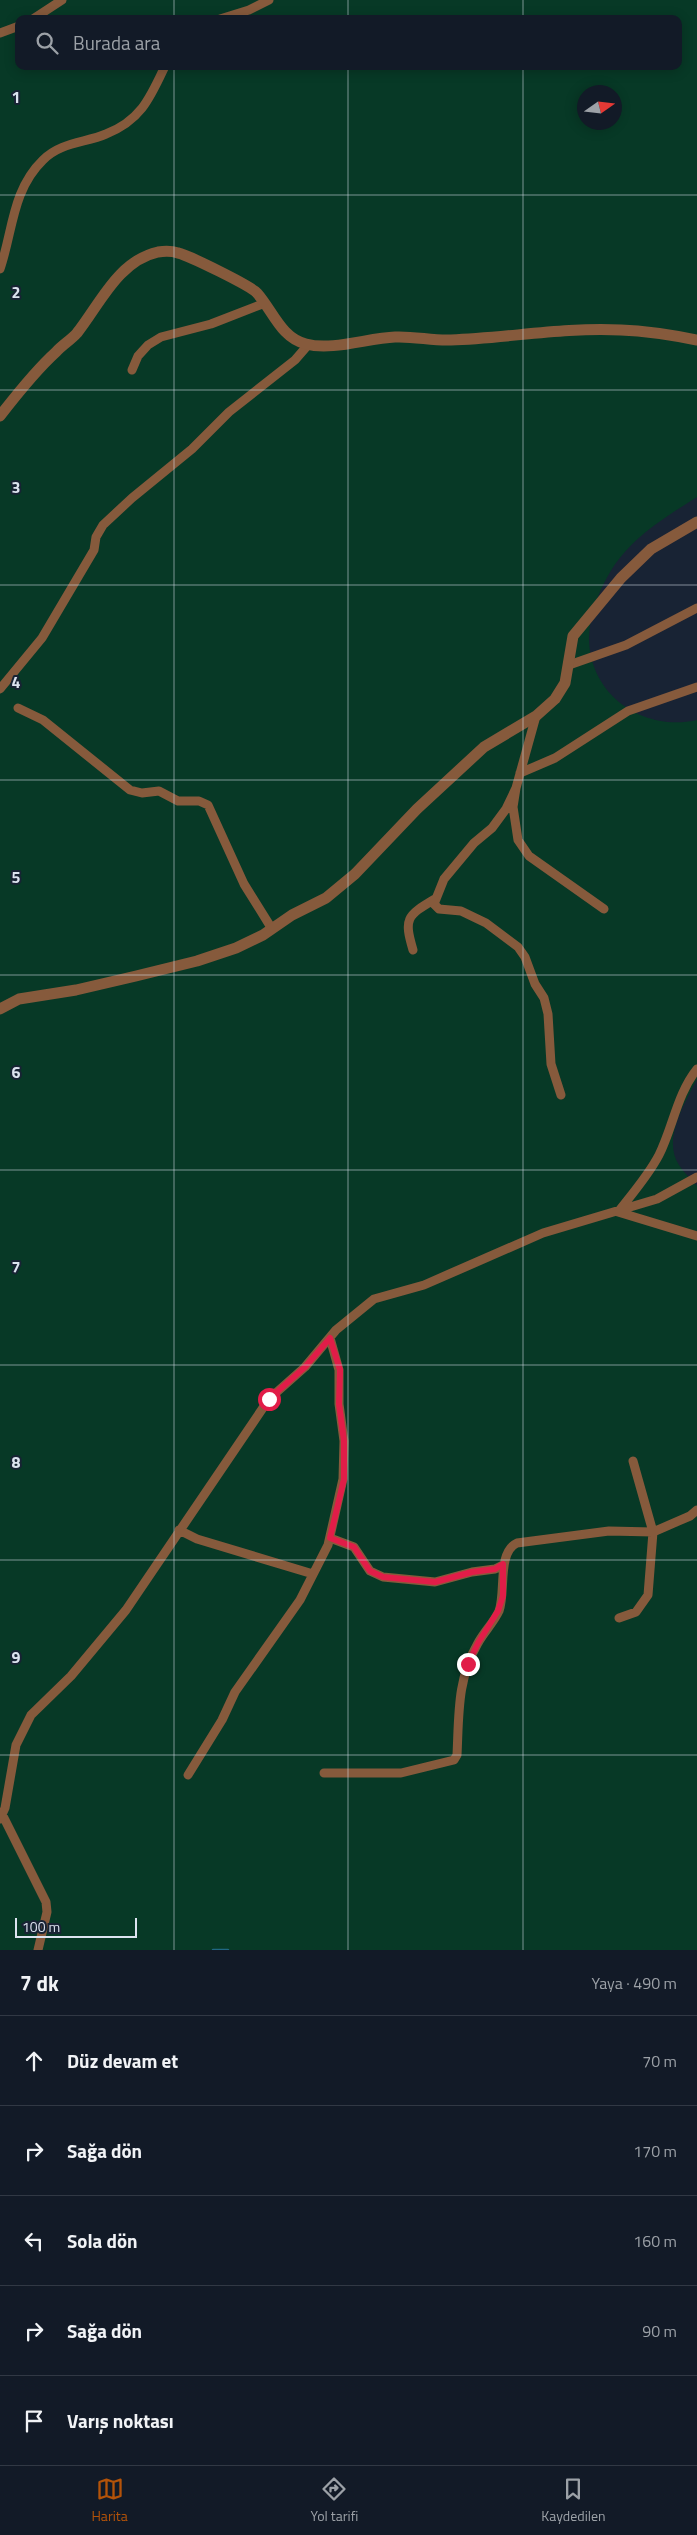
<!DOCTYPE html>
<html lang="tr">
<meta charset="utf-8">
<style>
:root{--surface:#121a27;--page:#1b232f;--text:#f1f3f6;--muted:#9ca1a7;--line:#313844;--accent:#b45309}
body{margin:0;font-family:"Titillium Web",sans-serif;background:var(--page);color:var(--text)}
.compass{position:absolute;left:577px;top:85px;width:45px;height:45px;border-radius:50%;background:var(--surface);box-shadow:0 2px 12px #0003;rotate:76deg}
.scale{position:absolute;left:15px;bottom:12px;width:122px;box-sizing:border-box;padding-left:5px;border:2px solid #dce3ef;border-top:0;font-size:14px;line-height:18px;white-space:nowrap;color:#dce3ef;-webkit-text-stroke:4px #182334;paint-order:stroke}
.stop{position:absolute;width:15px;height:15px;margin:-11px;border:4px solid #e11d48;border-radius:50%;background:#fff}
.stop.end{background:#e11d48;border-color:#fff;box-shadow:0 1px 5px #0008}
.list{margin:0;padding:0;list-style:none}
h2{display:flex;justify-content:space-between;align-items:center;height:65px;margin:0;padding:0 20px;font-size:21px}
h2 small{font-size:16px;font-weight:400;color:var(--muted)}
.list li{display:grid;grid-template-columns:32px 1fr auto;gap:15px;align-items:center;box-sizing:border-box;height:90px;padding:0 20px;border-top:1px solid var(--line)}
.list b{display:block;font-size:19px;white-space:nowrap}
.list em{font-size:16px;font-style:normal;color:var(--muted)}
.icon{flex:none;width:28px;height:28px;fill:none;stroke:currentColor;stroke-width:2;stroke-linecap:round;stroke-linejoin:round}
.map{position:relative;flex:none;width:697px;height:1950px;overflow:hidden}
.search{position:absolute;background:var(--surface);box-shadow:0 2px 12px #0003;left:15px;right:15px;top:15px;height:55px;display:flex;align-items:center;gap:12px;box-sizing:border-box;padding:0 18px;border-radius:10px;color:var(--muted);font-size:19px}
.sheet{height:515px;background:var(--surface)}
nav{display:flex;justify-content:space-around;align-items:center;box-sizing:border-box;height:70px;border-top:1px solid var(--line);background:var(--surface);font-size:14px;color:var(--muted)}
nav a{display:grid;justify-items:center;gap:2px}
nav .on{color:var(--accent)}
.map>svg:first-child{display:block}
.green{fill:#073926;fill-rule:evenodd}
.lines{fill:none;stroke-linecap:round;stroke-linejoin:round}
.stream{stroke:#206882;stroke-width:2.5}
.minor{stroke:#865a3c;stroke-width:9}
.tertiary{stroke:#865a3c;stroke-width:11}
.route{stroke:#e11d48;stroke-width:6}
.grid{fill:none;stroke:#dce3ef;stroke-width:1;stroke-opacity:0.55}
.grid-label{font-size:16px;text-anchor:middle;font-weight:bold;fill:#dce3ef;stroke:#182334;stroke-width:4;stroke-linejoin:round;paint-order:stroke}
</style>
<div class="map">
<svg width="697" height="1950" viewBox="0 0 697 1950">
<rect width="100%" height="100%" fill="#182334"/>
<path class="green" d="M 0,0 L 697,0 L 697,497 C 664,518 629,539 609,574 C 598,593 589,616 589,639 C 590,696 644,732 697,720 L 697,1079 C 685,1103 662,1139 679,1165 C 684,1173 691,1179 697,1186 L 697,1950 L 0,1950 ZM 19,19 L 678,19 L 678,66 L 19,66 ZM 584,92 L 614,92 L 614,122 L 584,122 Z"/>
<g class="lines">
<path class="stream" d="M 213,1950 L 228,1950"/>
<path class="minor" d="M 33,19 L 62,0
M 220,19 L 249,10 L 269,0
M 0,33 L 19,26
M 0,269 C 13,231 12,190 43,160 C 61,142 85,143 106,134 C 141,120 150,98 165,66
M 132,370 L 138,356 L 148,345 L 161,337 L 211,324 L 265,303
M 569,665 L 626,645 L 697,608
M 0,689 L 42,638 L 94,550 L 96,537 L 103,525 L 132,498 L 192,449 L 229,412 L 295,360 L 308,345
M 18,708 L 43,720 L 130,790 L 142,793 L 159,791 L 178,801 L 199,801 L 208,805 L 244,884 L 272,929
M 536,716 L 516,788 L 513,807 L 518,840 L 529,856 L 604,909
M 520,773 L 555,758 L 628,711 L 697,687
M 516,788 L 506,809 L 492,828 L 474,843 L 444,879 L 434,904 L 439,909 L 461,911 L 486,923 L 518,947 L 525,957 L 535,984 L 544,998 L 548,1014 L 551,1064 L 561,1095
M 413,950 C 404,919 406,916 435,899
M 618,1212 C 632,1194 648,1176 659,1155 C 673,1127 677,1094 697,1069
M 618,1212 L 697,1236
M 179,1530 L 197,1539 L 313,1574
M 330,1538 L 354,1547 L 370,1571 L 383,1577 L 435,1582 L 472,1572 L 495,1569 L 503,1565
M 619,1618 L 636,1612 L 648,1595 L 653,1532 L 690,1516 L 697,1510
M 324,1773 L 401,1773 L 454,1760 L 457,1755 C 459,1715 457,1679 478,1643 C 484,1632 494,1622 499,1611 C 506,1593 497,1552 517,1543 L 609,1531 L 653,1532 L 633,1461
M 188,1775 L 222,1720 L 235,1692 L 300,1600 L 328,1545 L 343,1479 L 344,1441 L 339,1404 L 339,1370 L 330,1338
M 2,1814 L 46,1902 L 47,1912 L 38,1950
M 0,1819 L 5,1808 L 16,1745 L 31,1715 L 71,1676 L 126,1610 L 269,1399 L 305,1367 L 336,1330 L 374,1299 L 424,1285 L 543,1233 L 657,1199 L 697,1177"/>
<path class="tertiary" d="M 0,416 C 17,394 35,371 56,352 C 62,345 71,340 77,333 C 100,304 118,261 158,252 C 165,251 172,251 178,253 C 188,255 251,286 257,293 C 273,311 281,338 306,344 C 332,351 368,338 395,337 C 414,336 433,341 451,340 C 508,338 564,327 621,330 C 647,331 672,335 697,340
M 0,1009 L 19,999 L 76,990 L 136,976 L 197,961 L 236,948 L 263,935 L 292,915 L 326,898 L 355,874 L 417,809 L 484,747 L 536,716 L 555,699 L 565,683 L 573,636 L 621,578 L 651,549 L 697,522"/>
</g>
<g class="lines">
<path class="route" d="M 269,1399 L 305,1367 L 330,1338 L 340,1370 L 339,1404 L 344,1441 L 344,1479 L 330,1538 L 354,1547 L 370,1571 L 383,1577 L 435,1582 L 472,1572 L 495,1569 L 503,1564 L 503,1596 L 498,1611 L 478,1643 L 468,1664"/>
</g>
<path class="grid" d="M 174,0 L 174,19M 348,0 L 348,19M 523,0 L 523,19M 174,66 L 174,1950M 348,66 L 348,1950M 523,66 L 523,1950M 0,195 L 697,195M 0,390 L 697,390M 0,585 L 697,585M 0,780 L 697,780M 0,975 L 697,975M 0,1170 L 697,1170M 0,1365 L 697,1365M 0,1560 L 697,1560M 0,1755 L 697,1755"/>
<g class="grid-label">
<text x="16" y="103">1</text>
<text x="16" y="298">2</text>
<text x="16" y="493">3</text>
<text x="16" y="688">4</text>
<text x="16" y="883">5</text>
<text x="16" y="1078">6</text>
<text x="16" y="1273">7</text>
<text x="16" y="1468">8</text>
<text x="16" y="1663">9</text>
</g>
</svg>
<svg class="compass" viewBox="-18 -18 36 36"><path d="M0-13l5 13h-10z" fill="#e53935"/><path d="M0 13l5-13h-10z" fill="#9ca1a7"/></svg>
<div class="scale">100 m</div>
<div class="stop" style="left:269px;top:1399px"></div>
<div class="stop end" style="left:468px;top:1664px"></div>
<div class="search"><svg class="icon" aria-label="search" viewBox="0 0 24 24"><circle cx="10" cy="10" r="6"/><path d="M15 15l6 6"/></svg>Burada ara</div>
</div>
<section class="sheet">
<h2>7 dk<small>Yaya · 490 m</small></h2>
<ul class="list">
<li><svg class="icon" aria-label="ahead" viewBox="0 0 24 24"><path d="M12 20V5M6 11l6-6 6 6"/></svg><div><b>Düz devam et</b></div><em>70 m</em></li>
<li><svg class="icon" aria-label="right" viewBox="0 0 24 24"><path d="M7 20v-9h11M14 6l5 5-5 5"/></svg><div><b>Sağa dön</b></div><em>170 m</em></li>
<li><svg class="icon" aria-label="left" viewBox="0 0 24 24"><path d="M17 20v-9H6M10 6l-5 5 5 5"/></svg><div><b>Sola dön</b></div><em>160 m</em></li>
<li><svg class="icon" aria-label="right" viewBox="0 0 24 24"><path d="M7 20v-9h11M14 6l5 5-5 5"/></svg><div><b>Sağa dön</b></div><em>90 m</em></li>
<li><svg class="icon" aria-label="arrive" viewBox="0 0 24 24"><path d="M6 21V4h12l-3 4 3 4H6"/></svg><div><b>Varış noktası</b></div></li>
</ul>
</section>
<nav>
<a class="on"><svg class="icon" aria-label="map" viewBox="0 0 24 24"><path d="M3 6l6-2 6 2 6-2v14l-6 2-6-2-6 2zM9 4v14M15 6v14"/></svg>Harita</a>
<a><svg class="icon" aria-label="directions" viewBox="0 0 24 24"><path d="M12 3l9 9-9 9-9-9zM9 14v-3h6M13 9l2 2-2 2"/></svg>Yol tarifi</a>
<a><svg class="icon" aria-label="saved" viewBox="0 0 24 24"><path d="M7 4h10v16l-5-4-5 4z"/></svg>Kaydedilen</a>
</nav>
